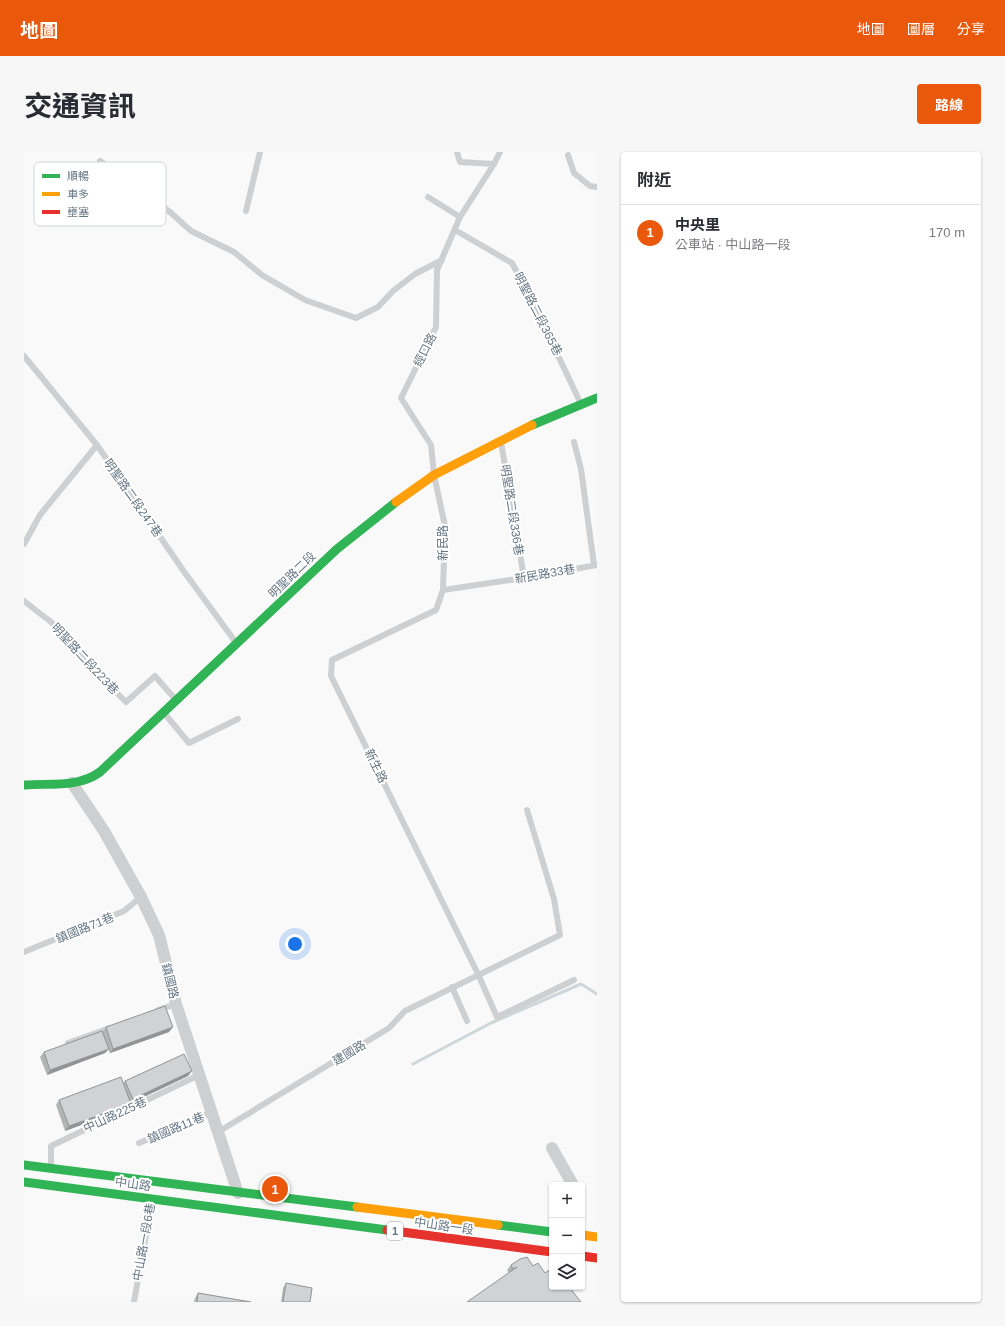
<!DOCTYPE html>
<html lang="zh-TW">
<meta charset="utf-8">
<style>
:root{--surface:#fff;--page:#f7f7f7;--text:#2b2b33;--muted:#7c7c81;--line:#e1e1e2;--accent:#ea580c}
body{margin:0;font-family:Helvetica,"Noto Sans TC",sans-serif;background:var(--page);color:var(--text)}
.controls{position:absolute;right:12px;bottom:12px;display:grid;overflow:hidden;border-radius:4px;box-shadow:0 1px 3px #0004}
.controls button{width:36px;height:36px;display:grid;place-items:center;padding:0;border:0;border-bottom:1px solid var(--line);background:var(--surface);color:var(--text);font:20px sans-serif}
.you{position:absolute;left:271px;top:792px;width:14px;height:14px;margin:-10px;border:3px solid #fff;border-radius:50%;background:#1a73e8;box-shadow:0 0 0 6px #1a73e833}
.badge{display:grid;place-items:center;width:26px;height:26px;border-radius:50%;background:var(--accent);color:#fff;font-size:13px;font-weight:700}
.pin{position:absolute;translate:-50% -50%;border:2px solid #fff;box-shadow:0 1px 4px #0006}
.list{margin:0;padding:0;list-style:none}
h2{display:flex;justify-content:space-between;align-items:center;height:52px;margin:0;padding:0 16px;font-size:17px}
h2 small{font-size:13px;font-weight:400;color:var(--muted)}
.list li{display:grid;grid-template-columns:26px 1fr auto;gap:12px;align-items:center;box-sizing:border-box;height:56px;padding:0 16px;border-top:1px solid var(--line)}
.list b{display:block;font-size:15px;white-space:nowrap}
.list p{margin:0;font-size:13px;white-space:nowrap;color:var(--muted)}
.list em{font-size:13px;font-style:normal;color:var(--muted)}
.icon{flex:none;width:22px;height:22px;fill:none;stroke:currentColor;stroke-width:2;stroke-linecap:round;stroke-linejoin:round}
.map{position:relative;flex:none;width:573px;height:1150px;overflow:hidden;border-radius:4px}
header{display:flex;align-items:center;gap:24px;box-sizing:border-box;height:56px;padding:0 20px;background:var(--accent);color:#fff}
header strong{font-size:19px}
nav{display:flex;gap:22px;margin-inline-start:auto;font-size:14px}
.intro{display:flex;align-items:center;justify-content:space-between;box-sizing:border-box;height:96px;padding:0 24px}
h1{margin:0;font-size:28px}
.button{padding:10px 18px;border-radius:4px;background:var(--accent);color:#fff;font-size:14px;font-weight:700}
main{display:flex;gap:24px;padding:0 24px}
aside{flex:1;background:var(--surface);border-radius:4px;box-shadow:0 1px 3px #0004}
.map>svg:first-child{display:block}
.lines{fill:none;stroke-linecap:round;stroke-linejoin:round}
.stream{stroke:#ced6d9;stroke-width:3}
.lane{stroke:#cecfd0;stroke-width:6}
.street{stroke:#cecfd0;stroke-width:12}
.fast{stroke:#30b455;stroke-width:9}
.slow{stroke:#ff9f0a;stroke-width:9}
.jam{stroke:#e5322d;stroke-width:9}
.wall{fill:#b3b5b5}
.shaded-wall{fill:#929394}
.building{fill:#d0d2d3;stroke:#929394}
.labels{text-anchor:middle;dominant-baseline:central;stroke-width:4;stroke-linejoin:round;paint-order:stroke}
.shield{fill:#fff;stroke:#939fa8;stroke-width:1}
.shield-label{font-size:11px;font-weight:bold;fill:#657683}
.street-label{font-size:12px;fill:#657683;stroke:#fff}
.key{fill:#fff;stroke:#d1d6da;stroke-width:1}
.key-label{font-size:11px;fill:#657683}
</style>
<header>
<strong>地圖</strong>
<nav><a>地圖</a><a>圖層</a><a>分享</a></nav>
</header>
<div class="intro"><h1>交通資訊</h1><a class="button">路線</a></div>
<main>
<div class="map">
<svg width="573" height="1150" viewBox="0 0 573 1150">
<rect width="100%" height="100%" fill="#f9f9f9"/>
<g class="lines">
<path class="stream" d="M 389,912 L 467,871 L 557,832 L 573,842"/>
<path class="lane" d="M 433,0 L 436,10 L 470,12
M 544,3 L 550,21 L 566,34 L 573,35
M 76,9 L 146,60 L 167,79 L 210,100 L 238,123 L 281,148 L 332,166 L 354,155 L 369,139 L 391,122 L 418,108
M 404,45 L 436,65 L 413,118 L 412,175 L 377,246 L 407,293 L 410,323 L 421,374 L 419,438 L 412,458 L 308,508 L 307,524 L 454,822 L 473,865 L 550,828
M 222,59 L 236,0
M 436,65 L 470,12 L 476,0
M 431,78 L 488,111 L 512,157 L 557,252
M 0,204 L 73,293 L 161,421 L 213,492
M 477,290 L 500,426
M 550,290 L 557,317 L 570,413
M 0,392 L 16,363 L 73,293
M 419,438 L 500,426 L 573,413
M 0,449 L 27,470 L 53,501 L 102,550 L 131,524 L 152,548
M 140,561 L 165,591 L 214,567
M 0,800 L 100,759 L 117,745
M 428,835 L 443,869
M 134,858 L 152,852
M 44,891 L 86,876
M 194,980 L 365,876 L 381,859 L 536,783 L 530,747 L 503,658
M 115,991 L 188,960
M 27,1014 L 27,994 L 175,923
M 110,1150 L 128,1049"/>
<path class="street" d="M 48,631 L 80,679 L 117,745 L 135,783 L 152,852 L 214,1041
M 528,996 L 549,1033"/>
<path class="fast" d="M 508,273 L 573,246
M 0,633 C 26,631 54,636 76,620 L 313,397 L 372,350
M 0,1013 L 333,1055
M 0,1030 L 363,1078
M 474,1073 L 528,1080"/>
<path class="slow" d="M 372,350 L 410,323 L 508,273
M 333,1055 L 474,1073
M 558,1083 L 573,1085"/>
<path class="jam" d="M 363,1078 L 528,1100
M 558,1104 L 573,1106"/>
</g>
<path class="wall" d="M 82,875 L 145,880 L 86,901 L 84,897 L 81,901 L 23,923 L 16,905 L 20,900 L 78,880 Z
M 164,924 L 107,951 L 103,956 L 41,979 L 32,953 L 35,948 L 99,931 L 101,929 Z
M 487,1113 L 509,1114 L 521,1121 L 544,1137 L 485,1121 L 483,1118 Z
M 262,1131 L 286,1150 L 257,1150 L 259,1136 Z
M 174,1141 L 227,1150 L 170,1150 L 171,1146 Z"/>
<path class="shaded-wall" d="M 149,875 L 145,880 L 86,901 L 89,897 Z
M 85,897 L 81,901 L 23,923 L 26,918 Z
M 168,919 L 164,924 L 105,952 L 109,947 Z
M 107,952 L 103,956 L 41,979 L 45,974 Z"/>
<path class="building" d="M 141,854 L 149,875 L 89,897 L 82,875 Z
M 78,879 L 85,897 L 26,918 L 20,900 Z
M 160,902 L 168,919 L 109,947 L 101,929 Z
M 97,925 L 107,952 L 45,974 L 35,948 Z
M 503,1105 L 509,1114 L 514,1111 L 521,1121 L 528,1116 L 528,1135 L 542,1135 L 544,1137 L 546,1136 L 557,1150 L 443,1150 L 493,1115 L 489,1117 L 487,1113 L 496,1107 Z
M 262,1131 L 288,1136 L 286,1150 L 259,1150 Z
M 174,1141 L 227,1150 L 173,1150 Z"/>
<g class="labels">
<rect class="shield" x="363" y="1070" width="16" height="18" rx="3"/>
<g class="shield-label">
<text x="371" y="1079">1</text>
</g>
<g class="street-label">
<text transform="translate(514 162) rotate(63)">明聖路二段365巷</text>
<text transform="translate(401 198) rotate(-63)">經口路</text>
<text transform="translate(109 346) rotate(55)">明聖路二段247巷</text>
<text transform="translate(488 358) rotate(81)">明聖路二段336巷</text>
<text transform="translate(419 391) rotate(-90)">新民路</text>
<text transform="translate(521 422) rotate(-10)">新民路33巷</text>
<text transform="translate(268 423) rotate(-44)">明聖路二段</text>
<text transform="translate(61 507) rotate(47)">明聖路二段223巷</text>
<text transform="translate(352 614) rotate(64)">新生路</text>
<text transform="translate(61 776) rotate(-22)">鎮國路71巷</text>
<text transform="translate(146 829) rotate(76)">鎮國路</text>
<text transform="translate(325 901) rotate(-31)">建國路</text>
<text transform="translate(91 963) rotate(-25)">中山路225巷</text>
<text transform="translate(152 976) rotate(-23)">鎮國路11巷</text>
<text transform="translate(109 1032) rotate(8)">中山路</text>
<text transform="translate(420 1074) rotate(8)">中山路一段</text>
<text transform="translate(120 1090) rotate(-80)">中山路一段6巷</text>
</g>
</g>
<rect x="10" y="10" width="132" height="64" rx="6" class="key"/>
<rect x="18" y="22" width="18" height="4" fill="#30b455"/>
<rect x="18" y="40" width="18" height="4" fill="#ff9f0a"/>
<rect x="18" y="58" width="18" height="4" fill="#e5322d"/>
<g class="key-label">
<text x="43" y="28">順暢</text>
<text x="43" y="46">車多</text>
<text x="43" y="64">壅塞</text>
</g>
</svg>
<div class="controls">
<button>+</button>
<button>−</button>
<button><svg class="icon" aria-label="layers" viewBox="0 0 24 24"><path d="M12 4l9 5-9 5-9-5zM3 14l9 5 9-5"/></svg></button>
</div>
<div class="you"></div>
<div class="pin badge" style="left:251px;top:1037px">1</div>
</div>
<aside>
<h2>附近<small></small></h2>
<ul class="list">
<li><span class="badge">1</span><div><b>中央里</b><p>公車站 · 中山路一段</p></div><em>170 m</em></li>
</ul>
</aside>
</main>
